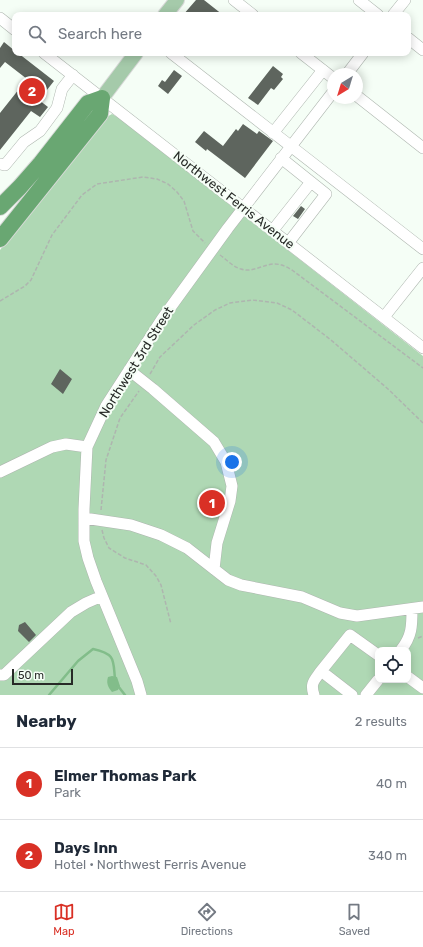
<!DOCTYPE html>
<meta charset="utf-8">
<style>
:root{--surface:#fff;--page:#f6f6f7;--text:#1f2937;--muted:#747a83;--line:#e0e1e3;--accent:#d93025}
body{margin:0;font-family:Rubik,sans-serif;background:var(--page);color:var(--text)}
.controls{position:absolute;right:12px;bottom:12px;display:grid;overflow:hidden;border-radius:8px;box-shadow:0 2px 10px #0003}
.controls button{width:36px;height:36px;display:grid;place-items:center;padding:0;border:0;border-bottom:1px solid var(--line);background:var(--surface);color:var(--text);font:20px sans-serif}
.compass{position:absolute;left:327px;top:68px;width:36px;height:36px;border-radius:50%;background:var(--surface);box-shadow:0 2px 10px #0003;rotate:218deg}
.scale{position:absolute;left:12px;bottom:10px;width:61px;box-sizing:border-box;padding-left:4px;border:2px solid #272a27;border-top:0;font-size:11px;line-height:14px;white-space:nowrap;color:#272a27;-webkit-text-stroke:3px #f5fef6;paint-order:stroke}
.you{position:absolute;left:232px;top:462px;width:14px;height:14px;margin:-10px;border:3px solid #fff;border-radius:50%;background:#1a73e8;box-shadow:0 0 0 6px #1a73e833}
.badge{display:grid;place-items:center;width:26px;height:26px;border-radius:50%;background:var(--accent);color:#fff;font-size:13px;font-weight:700}
.pin{position:absolute;translate:-50% -50%;border:2px solid #fff;box-shadow:0 1px 4px #0006}
.list{margin:0;padding:0;list-style:none}
h2{display:flex;justify-content:space-between;align-items:center;height:52px;margin:0;padding:0 16px;font-size:17px}
h2 small{font-size:13px;font-weight:400;color:var(--muted)}
.list li{display:grid;grid-template-columns:26px 1fr auto;gap:12px;align-items:center;box-sizing:border-box;height:72px;padding:0 16px;border-top:1px solid var(--line)}
.list b{display:block;font-size:15px;white-space:nowrap}
.list p{margin:0;font-size:13px;white-space:nowrap;color:var(--muted)}
.list em{font-size:13px;font-style:normal;color:var(--muted)}
.icon{flex:none;width:22px;height:22px;fill:none;stroke:currentColor;stroke-width:2;stroke-linecap:round;stroke-linejoin:round}
.map{position:relative;flex:none;width:423px;height:695px;overflow:hidden}
.search{position:absolute;background:var(--surface);box-shadow:0 2px 10px #0003;left:12px;right:12px;top:12px;height:44px;display:flex;align-items:center;gap:10px;box-sizing:border-box;padding:0 14px;border-radius:8px;color:var(--muted);font-size:15px}
.sheet{height:196px;background:var(--surface)}
nav{display:flex;justify-content:space-around;align-items:center;box-sizing:border-box;height:56px;border-top:1px solid var(--line);background:var(--surface);font-size:11px;color:var(--muted)}
nav a{display:grid;justify-items:center;gap:2px}
nav .on{color:var(--accent)}
.map>svg:first-child{display:block}
.green{fill:#afd8b4;fill-rule:evenodd}
.water{fill:#82bd8a}
.lines{fill:none;stroke-linecap:round;stroke-linejoin:round}
.stream{stroke:#82bd8a;stroke-width:2.5}
.building{fill:#5e655e}
.minor-casing{stroke:#aeb6af;stroke-width:12}
.major-casing{stroke:#d8d9d8;stroke-width:16}
.highway-casing{stroke:#d8d9d8;stroke-width:18}
.path{stroke:#aeb5af;stroke-width:1.5;stroke-dasharray:4 2;stroke-linecap:butt}
.minor{stroke:#fff;stroke-width:11}
.major{stroke:#a5caaa;stroke-width:14}
.highway{stroke:#69a772;stroke-width:16}
.labels{text-anchor:middle;dominant-baseline:central;stroke-width:4;stroke-linejoin:round;paint-order:stroke}
.street-label{font-size:13px;fill:#272a27;stroke:#f5fef6}
</style>
<div class="map">
<svg width="423" height="695" viewBox="0 0 423 695">
<rect width="100%" height="100%" fill="#f5fef6"/>
<path class="green" d="M 112,114 L 119,118 L 423,356 L 423,695 L 0,695 L 0,250 L 103,119 ZM 378,650 L 408,650 L 408,680 L 378,680 Z"/>
<path class="water" d="M 112,676 L 117,677 L 120,686 L 118,690 L 112,692 C 108,687 106,683 108,677 Z"/>
<g class="lines">
<path class="stream" d="M 118,686 L 125,695
M 49,695 L 78,661 L 93,649 C 116,654 113,660 115,679"/>
</g>
<path class="building" d="M 196,0 L 204,0 L 223,15 L 183,15 Z
M 4,42 L 15,51 L 15,53 L 18,53 L 54,81 L 39,100 L 48,107 L 40,117 L 31,111 L 0,150 L 0,113 L 27,79 L 5,62 L 0,68 L 0,48 Z
M 273,66 L 283,74 L 281,77 L 283,79 L 274,90 L 271,88 L 258,105 L 248,98 Z
M 174,70 L 182,76 L 168,94 L 158,86 L 162,80 L 165,82 Z
M 243,124 L 257,134 L 259,131 L 273,141 L 245,178 L 207,149 L 206,151 L 195,142 L 204,131 L 223,146 L 236,129 L 238,131 Z
M 301,206 L 305,209 L 298,219 L 293,216 Z
M 60,369 L 72,379 L 63,394 L 51,384 Z
M 25,622 L 36,635 L 29,642 L 18,631 L 19,625 Z"/>
<g class="lines">
<defs>
<path id="minor" d="M 234,0 L 253,15
M 359,0 L 378,15
M 393,15 L 405,0
M 0,18 L 15,30
M 408,38 L 423,50
M 44,53 L 423,348
M 171,53 L 423,249
M 301,53 L 333,78
M 347,74 L 363,53
M 357,96 L 423,148
M 273,133 L 323,70
M 281,158 L 326,194 L 289,242
M 0,164 L 5,165 L 24,142 L 40,131 L 57,108 L 62,89 L 73,75
M 273,230 L 311,182
M 384,317 L 423,268
M 129,370 L 153,389 L 214,442 L 226,462 L 232,486 L 230,501 L 217,543 L 214,569
M 0,472 L 52,447 L 66,444 L 87,447
M 84,518 L 131,525 L 161,535 L 187,548 L 228,580 L 241,585 L 302,597 L 340,613 L 357,616 L 423,607
M 401,650 C 412,636 412,626 412,609
M 0,675 L 4,675 L 71,612 L 86,603 L 102,596
M 408,677 L 423,688
M 141,695 L 137,681 L 96,581 L 88,558 L 84,541 L 84,509 L 87,447 L 106,406 L 162,319 L 228,228 L 333,92
M 314,695 C 310,683 314,681 321,671
M 352,695 L 321,671 L 350,635 L 378,655
M 366,695 L 378,680"/>
<path id="major" d="M 165,15 L 177,0
M 102,98 L 136,53"/>
<path id="highway" d="M 0,207 L 20,187 L 41,163 L 88,103 L 102,98 L 100,114 L 0,239"/>
</defs>
<use href="#minor" class="minor-casing"/>
<use href="#major" class="major-casing"/>
<use href="#highway" class="highway-casing"/>
<path class="path" d="M 220,255 C 227,260 233,267 241,269 C 253,273 263,264 275,264 C 281,264 287,267 292,270 L 423,368
M 0,301 L 25,286 L 31,280 L 52,235 L 82,195 L 97,184 L 143,177 L 157,179 L 168,184 L 177,192 L 184,201 L 193,231 L 205,243
M 150,374 L 160,357 L 194,325 L 215,310 L 230,303 L 252,300 L 277,303 L 292,310 L 331,340 L 388,389 L 423,423
M 101,510 L 106,460 L 120,418 L 139,391
M 102,530 L 104,538 L 109,548 L 125,558 L 146,565 L 156,576 L 161,585 L 171,624
M 418,638 L 423,636"/>
<use href="#minor" class="minor"/>
<use href="#major" class="major"/>
<use href="#highway" class="highway"/>
</g>
<g class="labels">
<g class="street-label">
<text transform="translate(234 200) rotate(38)">Northwest Ferris Avenue</text>
<text transform="translate(136 362) rotate(-58)">Northwest 3rd Street</text>
</g>
</g>
</svg>
<div class="controls">
<button><svg class="icon" aria-label="locate" viewBox="0 0 24 24"><circle cx="12" cy="12" r="6"/><path d="M12 2v4M12 18v4M2 12h4M18 12h4"/></svg></button>
</div>
<svg class="compass" viewBox="-18 -18 36 36"><path d="M0-13l5 13h-10z" fill="#e53935"/><path d="M0 13l5-13h-10z" fill="#747a83"/></svg>
<div class="scale">50 m</div>
<div class="you"></div>
<div class="pin badge" style="left:212px;top:503px">1</div>
<div class="pin badge" style="left:32px;top:91px">2</div>
<div class="search"><svg class="icon" aria-label="search" viewBox="0 0 24 24"><circle cx="10" cy="10" r="6"/><path d="M15 15l6 6"/></svg>Search here</div>
</div>
<section class="sheet">
<h2>Nearby<small>2 results</small></h2>
<ul class="list">
<li><span class="badge">1</span><div><b>Elmer Thomas Park</b><p>Park</p></div><em>40 m</em></li>
<li><span class="badge">2</span><div><b>Days Inn</b><p>Hotel · Northwest Ferris Avenue</p></div><em>340 m</em></li>
</ul>
</section>
<nav>
<a class="on"><svg class="icon" aria-label="map" viewBox="0 0 24 24"><path d="M3 6l6-2 6 2 6-2v14l-6 2-6-2-6 2zM9 4v14M15 6v14"/></svg>Map</a>
<a><svg class="icon" aria-label="directions" viewBox="0 0 24 24"><path d="M12 3l9 9-9 9-9-9zM9 14v-3h6M13 9l2 2-2 2"/></svg>Directions</a>
<a><svg class="icon" aria-label="saved" viewBox="0 0 24 24"><path d="M7 4h10v16l-5-4-5 4z"/></svg>Saved</a>
</nav>
